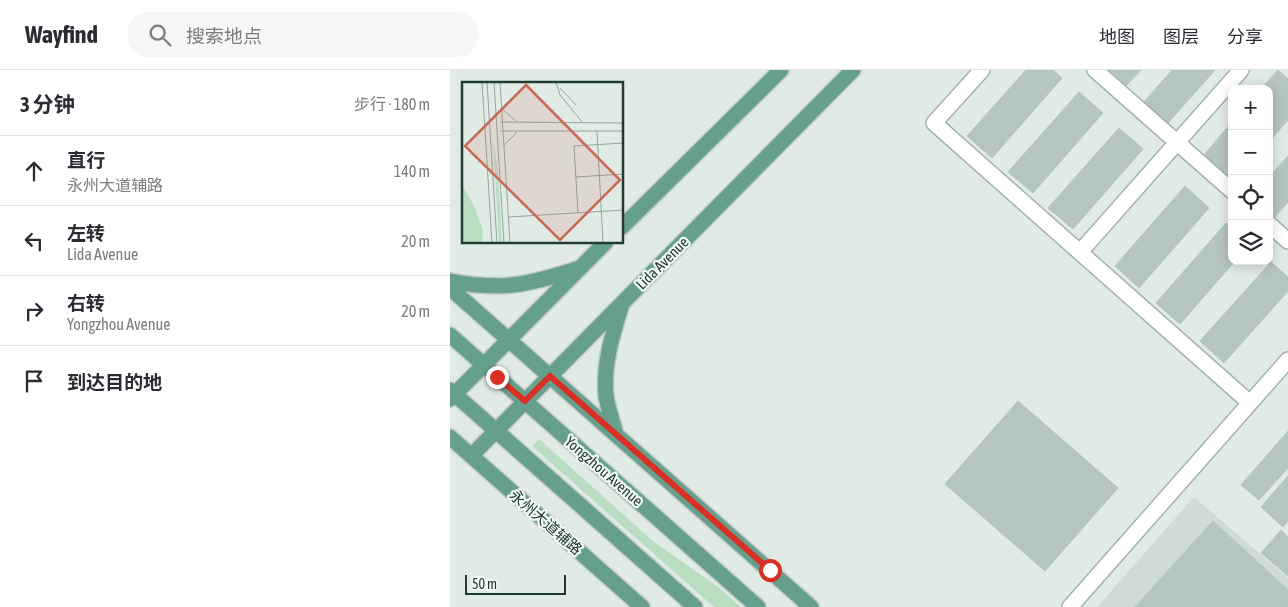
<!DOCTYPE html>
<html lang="zh">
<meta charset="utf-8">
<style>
:root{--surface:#fff;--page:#f7f7f7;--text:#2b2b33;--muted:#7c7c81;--line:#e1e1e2}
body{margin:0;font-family:"Asap Condensed","Noto Sans SC",sans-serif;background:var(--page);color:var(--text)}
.controls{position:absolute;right:15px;top:15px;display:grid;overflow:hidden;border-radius:10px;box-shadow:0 2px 12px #0003}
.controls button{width:45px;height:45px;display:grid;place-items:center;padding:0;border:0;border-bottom:1px solid var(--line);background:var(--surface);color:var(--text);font:25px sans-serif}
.scale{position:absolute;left:15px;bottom:12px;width:101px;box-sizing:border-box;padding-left:5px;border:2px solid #223c33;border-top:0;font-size:14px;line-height:18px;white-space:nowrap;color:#223c33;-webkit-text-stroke:4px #f1f8f4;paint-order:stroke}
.stop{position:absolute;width:15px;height:15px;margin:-11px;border:4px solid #d93025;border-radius:50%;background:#fff}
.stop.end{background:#d93025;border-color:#fff;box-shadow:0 1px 5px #0008}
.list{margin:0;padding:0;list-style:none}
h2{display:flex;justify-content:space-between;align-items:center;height:65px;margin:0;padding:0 20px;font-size:21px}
h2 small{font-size:16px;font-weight:400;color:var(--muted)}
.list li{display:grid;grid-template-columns:32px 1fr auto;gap:15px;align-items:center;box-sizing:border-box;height:70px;padding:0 20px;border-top:1px solid var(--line)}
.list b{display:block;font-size:19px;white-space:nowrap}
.list p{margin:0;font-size:16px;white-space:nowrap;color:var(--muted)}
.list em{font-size:16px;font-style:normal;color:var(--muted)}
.icon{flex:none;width:28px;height:28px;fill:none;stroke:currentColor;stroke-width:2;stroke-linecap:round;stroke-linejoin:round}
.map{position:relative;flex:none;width:838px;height:537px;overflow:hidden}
header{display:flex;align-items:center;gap:30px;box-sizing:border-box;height:70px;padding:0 25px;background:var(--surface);border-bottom:1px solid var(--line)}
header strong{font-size:24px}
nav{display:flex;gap:28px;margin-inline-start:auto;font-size:18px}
.search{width:350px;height:45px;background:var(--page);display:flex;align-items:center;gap:12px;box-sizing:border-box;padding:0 18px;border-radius:20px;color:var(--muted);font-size:19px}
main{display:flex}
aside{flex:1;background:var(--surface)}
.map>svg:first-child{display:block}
.built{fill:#cfdbd5}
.green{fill:#badcc0}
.building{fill:#b6c6bf;stroke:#b3c5bc}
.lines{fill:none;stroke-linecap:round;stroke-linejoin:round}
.minor-casing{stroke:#a4b3ad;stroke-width:18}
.major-casing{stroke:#c1c8c6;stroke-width:18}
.minor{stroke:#fff;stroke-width:15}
.major{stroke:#66a08d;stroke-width:15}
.route{stroke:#d93025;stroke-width:6}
.labels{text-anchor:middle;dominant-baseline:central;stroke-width:4.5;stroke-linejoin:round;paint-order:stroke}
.street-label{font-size:15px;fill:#223c33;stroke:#f1f8f4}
.inset-road{fill:none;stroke:#95a59e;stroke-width:1}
.view{fill:#c76853;fill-opacity:0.15;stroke:#c76853;stroke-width:2.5}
.inset-edge{fill:none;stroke:#223c33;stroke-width:2.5}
</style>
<header>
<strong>Wayfind</strong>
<div class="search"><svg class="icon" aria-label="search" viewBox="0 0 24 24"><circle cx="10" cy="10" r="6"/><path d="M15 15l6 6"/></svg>搜索地点</div>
<nav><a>地图</a><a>图层</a><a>分享</a></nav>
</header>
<main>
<aside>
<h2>3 分钟<small>步行 · 180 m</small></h2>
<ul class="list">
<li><svg class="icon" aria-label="ahead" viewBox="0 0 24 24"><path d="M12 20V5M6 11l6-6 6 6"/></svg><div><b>直行</b><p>永州大道辅路</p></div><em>140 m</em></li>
<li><svg class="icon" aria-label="left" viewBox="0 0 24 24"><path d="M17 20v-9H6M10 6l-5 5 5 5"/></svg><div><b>左转</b><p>Lida Avenue</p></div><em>20 m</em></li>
<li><svg class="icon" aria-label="right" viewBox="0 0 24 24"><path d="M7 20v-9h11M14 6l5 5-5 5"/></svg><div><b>右转</b><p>Yongzhou Avenue</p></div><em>20 m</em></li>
<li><svg class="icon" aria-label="arrive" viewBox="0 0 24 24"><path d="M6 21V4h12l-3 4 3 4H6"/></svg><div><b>到达目的地</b></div></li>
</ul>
</aside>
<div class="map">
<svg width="838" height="537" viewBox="0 0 838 537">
<rect width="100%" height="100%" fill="#e1ebe6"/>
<path class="built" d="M 744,427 L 838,508 L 838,537 L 647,537 Z"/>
<path class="green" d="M 89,369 L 204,472 L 268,517 L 291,537 L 264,537 L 82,376 Z"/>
<path class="building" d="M 576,0 L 603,0 L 612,8 L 542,88 L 517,66 Z
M 658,0 L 691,0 L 676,16 Z
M 722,0 L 765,0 L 718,53 L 694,32 Z
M 828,0 L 838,9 L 838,50 L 819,72 L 819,19 L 811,19 Z
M 629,22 L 653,43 L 583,123 L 558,102 Z
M 782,52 L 782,109 L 754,85 Z
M 669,58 L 693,79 L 623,159 L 598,138 Z
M 838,86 L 838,132 L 825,147 L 819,142 L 819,107 Z
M 735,116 L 759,138 L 689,218 L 665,196 Z
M 776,153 L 782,158 L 782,191 L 785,191 L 730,254 L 706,233 Z
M 821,192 L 838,207 L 838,221 L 774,293 L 750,271 Z
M 568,331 L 668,418 L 595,501 L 495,414 Z
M 838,361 L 838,398 L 809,430 L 791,415 Z
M 838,406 L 838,451 L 833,457 L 811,437 Z
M 763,451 L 838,520 L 838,537 L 685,537 Z
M 831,460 L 838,467 L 838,506 L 811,483 Z"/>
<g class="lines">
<defs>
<path id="minor" d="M 532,0 L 484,53 L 800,333
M 645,0 L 782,121
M 819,154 L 838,171
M 631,181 L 791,0
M 620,537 L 838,290"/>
<path id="major" d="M 172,157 L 331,0
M 0,211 C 52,221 78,215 127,199
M 0,218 L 361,537
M 0,265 L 308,537
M 0,320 L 245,537
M 0,329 L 156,172
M 166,365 C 163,352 158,339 156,326 C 153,295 162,266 171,237
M 0,367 L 192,537
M 21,386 L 403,0"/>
</defs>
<use href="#minor" class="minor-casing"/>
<use href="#major" class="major-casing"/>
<use href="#minor" class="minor"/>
<use href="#major" class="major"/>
</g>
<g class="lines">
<path class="route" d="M 47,307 L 75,331 L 100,306 L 320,500"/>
</g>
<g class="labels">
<g class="street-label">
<text transform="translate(212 193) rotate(-45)">Lida Avenue</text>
<text transform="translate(154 401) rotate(41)">Yongzhou Avenue</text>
<text transform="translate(96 452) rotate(41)">永州大道辅路</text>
</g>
</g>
<g transform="translate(12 12)">
<rect width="161" height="161" fill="#e1ebe6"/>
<path d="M 31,55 L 36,92 L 40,161 L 37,161 ZM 0,102 L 13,126 L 21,149 L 20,161 L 0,161 Z" fill="#badcc0"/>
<path class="inset-road" d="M 20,0 L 30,161M 25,0 L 35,161M 32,0 L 42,161M 38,0 L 48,161M 94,0 L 98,13 L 121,41M 98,6 L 114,23M 40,27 L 54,39M 38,40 L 162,41M 38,49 L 162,49M 135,49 L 141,161M 42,63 L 55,50M 114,95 L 162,92M 116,131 L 112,64 L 162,61M 46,135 L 162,128"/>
<path class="view" d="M 64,3 L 158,98 L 98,158 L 3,64 Z"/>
<rect width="161" height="161" class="inset-edge"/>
</g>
</svg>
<div class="controls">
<button>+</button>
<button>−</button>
<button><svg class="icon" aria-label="locate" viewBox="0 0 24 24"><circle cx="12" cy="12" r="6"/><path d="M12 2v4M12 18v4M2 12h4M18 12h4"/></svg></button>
<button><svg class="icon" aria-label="layers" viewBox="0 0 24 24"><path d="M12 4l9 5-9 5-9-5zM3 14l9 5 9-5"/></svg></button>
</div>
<div class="scale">50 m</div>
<div class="stop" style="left:320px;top:500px"></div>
<div class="stop end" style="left:47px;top:307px"></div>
</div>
</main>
